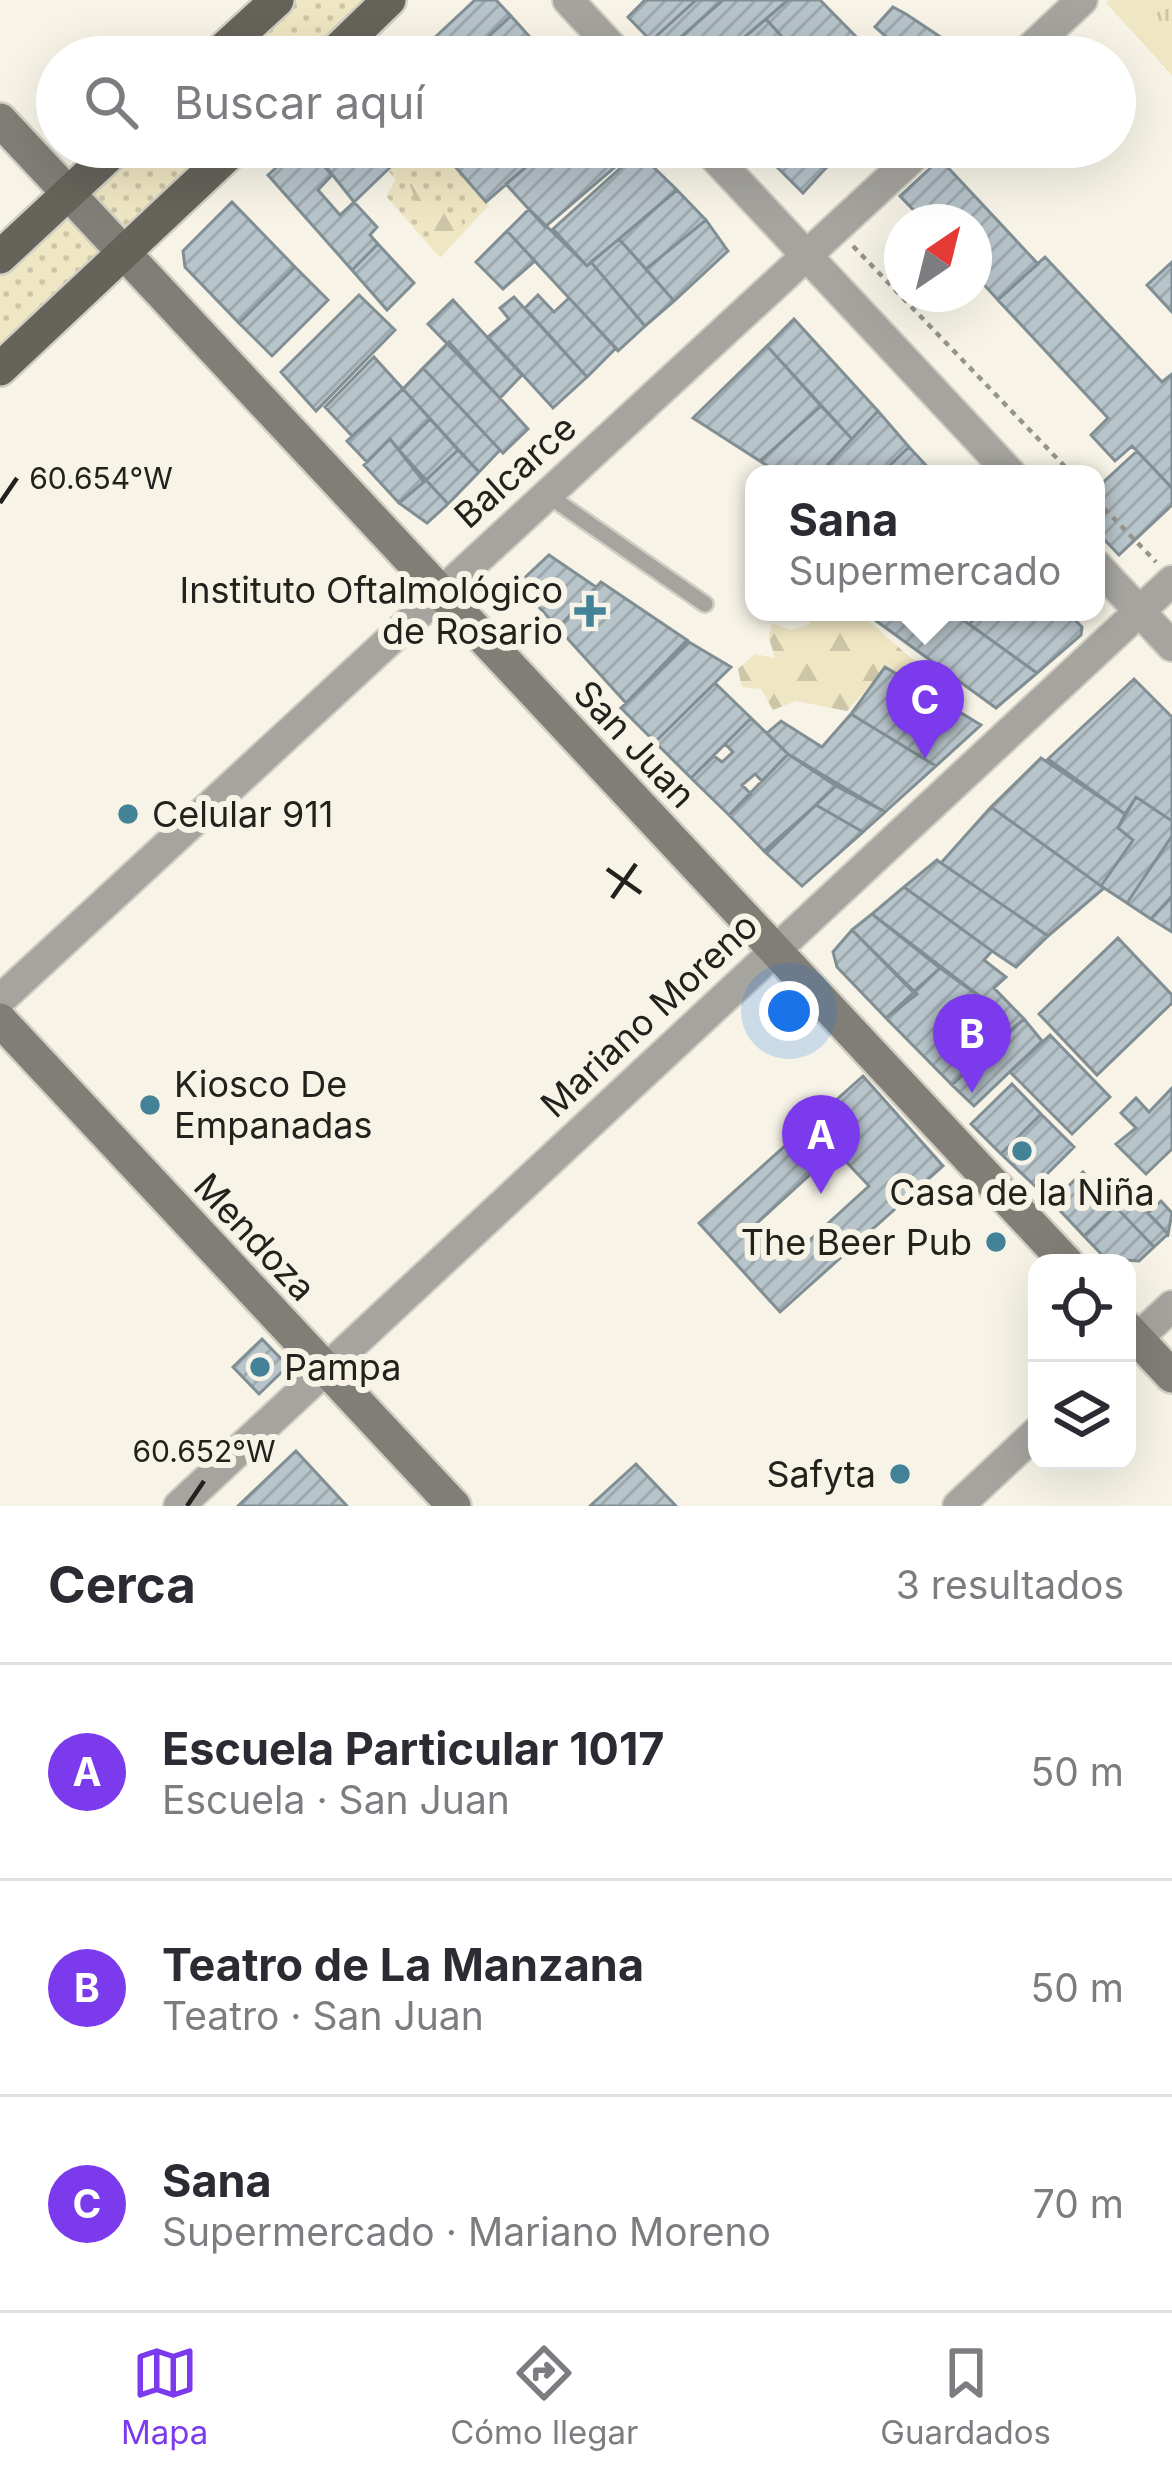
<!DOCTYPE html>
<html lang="es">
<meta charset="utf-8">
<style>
:root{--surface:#fff;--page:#f7f7f7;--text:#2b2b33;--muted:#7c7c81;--line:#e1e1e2;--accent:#7c3aed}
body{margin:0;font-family:Inter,sans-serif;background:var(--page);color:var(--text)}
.controls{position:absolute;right:36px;bottom:36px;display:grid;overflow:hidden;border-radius:24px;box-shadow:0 12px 48px #0002}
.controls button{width:108px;height:108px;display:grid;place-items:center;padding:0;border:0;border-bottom:3px solid var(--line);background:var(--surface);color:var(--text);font:60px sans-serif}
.compass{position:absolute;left:884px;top:204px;width:108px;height:108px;border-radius:50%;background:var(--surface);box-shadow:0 12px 48px #0002;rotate:35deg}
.you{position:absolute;left:789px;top:1011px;width:42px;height:42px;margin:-30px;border:9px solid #fff;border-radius:50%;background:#1a73e8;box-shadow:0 0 0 18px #1a73e833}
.badge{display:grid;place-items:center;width:78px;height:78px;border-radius:50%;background:var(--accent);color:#fff;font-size:39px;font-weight:700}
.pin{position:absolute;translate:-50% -99px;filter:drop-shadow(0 3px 6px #0008)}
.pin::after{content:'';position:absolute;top:63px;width:42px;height:36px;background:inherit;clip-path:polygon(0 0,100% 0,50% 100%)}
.popup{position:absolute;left:745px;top:465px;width:360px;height:156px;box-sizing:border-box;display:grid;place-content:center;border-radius:24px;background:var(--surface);filter:drop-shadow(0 3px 9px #0005);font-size:39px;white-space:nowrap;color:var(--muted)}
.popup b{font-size:45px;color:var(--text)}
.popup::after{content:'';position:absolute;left:50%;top:100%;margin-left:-24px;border:24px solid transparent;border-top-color:var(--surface)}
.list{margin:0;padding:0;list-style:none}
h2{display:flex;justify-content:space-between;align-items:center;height:156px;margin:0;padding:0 48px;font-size:51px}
h2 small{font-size:39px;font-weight:400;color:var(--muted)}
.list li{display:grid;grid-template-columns:78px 1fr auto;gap:36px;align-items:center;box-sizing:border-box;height:216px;padding:0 48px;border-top:3px solid var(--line)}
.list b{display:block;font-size:45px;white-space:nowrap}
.list p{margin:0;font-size:39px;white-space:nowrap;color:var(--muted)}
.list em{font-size:39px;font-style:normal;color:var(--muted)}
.icon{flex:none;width:66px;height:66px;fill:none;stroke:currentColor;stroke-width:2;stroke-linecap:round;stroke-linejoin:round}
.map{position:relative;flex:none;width:1172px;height:1506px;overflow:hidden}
.search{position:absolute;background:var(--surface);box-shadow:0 12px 48px #0002;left:36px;right:36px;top:36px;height:132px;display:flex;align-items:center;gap:30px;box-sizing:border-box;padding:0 42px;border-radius:66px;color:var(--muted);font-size:45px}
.sheet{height:804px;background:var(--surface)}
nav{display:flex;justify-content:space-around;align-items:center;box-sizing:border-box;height:168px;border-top:3px solid var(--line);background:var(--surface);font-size:33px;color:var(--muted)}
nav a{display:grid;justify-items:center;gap:6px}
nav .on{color:var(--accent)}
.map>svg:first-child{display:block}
.grass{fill:url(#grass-dots)}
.forest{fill:url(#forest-firs)}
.park{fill:url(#park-tufts)}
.building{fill:url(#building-hatch);stroke:#818f94;stroke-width:3;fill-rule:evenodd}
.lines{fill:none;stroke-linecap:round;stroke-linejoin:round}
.service-casing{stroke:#d1cec3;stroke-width:20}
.minor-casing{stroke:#d1cec3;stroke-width:34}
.secondary-casing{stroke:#d1cec3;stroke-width:38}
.primary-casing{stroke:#d1cec3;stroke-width:38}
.path{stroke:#97948c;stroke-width:4.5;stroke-dasharray:6 6;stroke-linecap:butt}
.service{stroke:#a5a49f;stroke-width:15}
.minor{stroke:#a5a49f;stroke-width:30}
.secondary{stroke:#807e76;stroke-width:33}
.primary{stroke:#65635a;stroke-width:33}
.ticks{fill:none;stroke:#22211d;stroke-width:4.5}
.poi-dot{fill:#448298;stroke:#f7f4e7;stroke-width:4.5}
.labels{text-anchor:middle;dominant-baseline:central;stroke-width:12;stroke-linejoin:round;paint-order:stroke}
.street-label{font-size:36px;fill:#22211d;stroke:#f7f4e7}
.poi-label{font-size:36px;fill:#22211d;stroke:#f7f4e7;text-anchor:end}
.ticks-label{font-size:30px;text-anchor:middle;fill:#22211d;stroke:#f7f4e7;stroke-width:12;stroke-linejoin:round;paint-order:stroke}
</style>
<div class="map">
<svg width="1172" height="1506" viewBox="0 0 1172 1506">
<defs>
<pattern id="grass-dots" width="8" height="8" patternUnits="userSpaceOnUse" patternTransform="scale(3)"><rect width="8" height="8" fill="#efe6c3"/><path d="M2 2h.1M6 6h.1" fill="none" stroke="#cdc5a7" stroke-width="1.8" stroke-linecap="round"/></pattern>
<pattern id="forest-firs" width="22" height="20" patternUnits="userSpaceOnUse" patternTransform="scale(3)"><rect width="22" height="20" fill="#efe6c3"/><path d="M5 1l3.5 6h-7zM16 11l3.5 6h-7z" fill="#cdc5a7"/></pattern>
<pattern id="park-tufts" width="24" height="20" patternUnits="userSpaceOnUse" patternTransform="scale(3)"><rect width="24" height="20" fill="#efe6c3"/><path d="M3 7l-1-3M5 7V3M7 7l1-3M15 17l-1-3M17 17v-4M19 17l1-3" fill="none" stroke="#cdc5a7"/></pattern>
<pattern id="building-hatch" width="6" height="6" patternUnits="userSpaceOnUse" patternTransform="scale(3)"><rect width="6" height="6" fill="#b7c4ca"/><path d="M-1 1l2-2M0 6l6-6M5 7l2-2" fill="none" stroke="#9da8ad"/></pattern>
</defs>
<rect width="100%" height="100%" fill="#f7f4e7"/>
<path class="grass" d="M 277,0 L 389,0 L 330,57 L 215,57 Z
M 118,147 L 236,147 L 0,369 L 0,257 Z
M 409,147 L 438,147 L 489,205 L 440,258 L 386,196 L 396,179 L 387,170 Z"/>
<path class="forest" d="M 409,183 L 426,190 L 444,213 L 461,215 L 463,233 L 438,251 L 432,242 Z
M 805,612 L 858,612 L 911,658 L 949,677 L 955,700 L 886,668 L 847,711 L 796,701 L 773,710 L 761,689 L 742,687 L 738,669 L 755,654 L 775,658 L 769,638 L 772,623 L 790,630 L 811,624 Z"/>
<path class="park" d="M 1109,0 L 1172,0 L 1172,75 L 1106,3 Z"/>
<path class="building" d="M 475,0 L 496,0 L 511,16 L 466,57 L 445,57 L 431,41 Z
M 645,0 L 696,0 L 651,41 L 628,17 Z
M 696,0 L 723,0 L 681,37 L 698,57 L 665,57 L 651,41 Z
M 723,0 L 788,0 L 721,57 L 698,57 L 681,37 Z
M 788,0 L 820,0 L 876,57 L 788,57 L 793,49 L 766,19 Z
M 893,7 L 906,14 L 957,48 L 947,57 L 892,57 L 900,49 L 875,27 Z
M 511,16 L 536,44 L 522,57 L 466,57 Z
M 766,19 L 793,49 L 784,57 L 721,57 Z
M 299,147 L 306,147 L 332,175 L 318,190 L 340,215 L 354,202 L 377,227 L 370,235 L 378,244 L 352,270 L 268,175 Z
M 323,147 L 409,147 L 410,148 L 354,202 L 316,154 Z
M 438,147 L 549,147 L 486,202 Z
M 549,147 L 633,147 L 635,150 L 545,227 L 506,184 Z
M 758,147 L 798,147 L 778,168 Z
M 798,147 L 825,169 L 803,193 L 778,168 Z
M 805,147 L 848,147 L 825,169 Z
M 638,152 L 677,190 L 587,266 L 553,229 Z
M 940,159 L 1038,264 L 998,300 L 974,274 L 974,222 L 925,222 L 900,196 Z
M 677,190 L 706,220 L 646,269 L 619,239 Z
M 232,202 L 295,267 L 239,323 L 185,267 L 183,251 Z
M 529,209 L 587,266 L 591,262 L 645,326 L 618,351 L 507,231 Z
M 706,220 L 728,251 L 674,301 L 646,269 Z
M 507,231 L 535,261 L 503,289 L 476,262 Z
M 619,239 L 674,301 L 645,326 L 591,262 Z
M 378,244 L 414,283 L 387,310 L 352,270 Z
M 1045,257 L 1162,382 L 1172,374 L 1172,488 L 1132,446 L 1115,461 L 1091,435 L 1108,418 L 998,300 Z
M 1172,262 L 1172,312 L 1147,285 Z
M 295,267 L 328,300 L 272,356 L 239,323 Z
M 359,295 L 395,330 L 316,411 L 281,372 Z
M 538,295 L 554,312 L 569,298 L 616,348 L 587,377 L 525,308 Z
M 514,297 L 587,377 L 553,408 L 488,337 L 509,319 L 500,308 Z
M 453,300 L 522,375 L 500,398 L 428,324 Z
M 794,319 L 878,411 L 852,439 L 767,346 Z
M 449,342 L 528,429 L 503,453 L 423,368 Z
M 767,346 L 821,406 L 760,461 L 693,418 Z
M 374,357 L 403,389 L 352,436 L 325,407 Z
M 423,368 L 500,450 L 479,472 L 403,389 Z
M 403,389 L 430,419 L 399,450 L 390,439 L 367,462 L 347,441 Z
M 821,406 L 852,439 L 819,474 L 780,474 L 760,461 Z
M 878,411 L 909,447 L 881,474 L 819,474 Z
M 430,419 L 458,450 L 426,480 L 399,450 Z
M 390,439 L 424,482 L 399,503 L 364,465 Z
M 909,447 L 934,474 L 881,474 Z
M 458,450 L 479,472 L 448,504 L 426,480 Z
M 1137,451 L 1172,488 L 1172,505 L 1119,555 L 1096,531 L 1096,489 Z
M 426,480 L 448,504 L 427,523 L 399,503 Z
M 549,555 L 596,587 L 558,628 L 518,584 Z
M 601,582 L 687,640 L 626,703 L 558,628 Z
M 864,612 L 952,612 L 1037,673 L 996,708 Z
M 982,612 L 1067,612 L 1082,627 L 1081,635 L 1037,673 L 969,624 Z
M 689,642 L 731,667 L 655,742 L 621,708 Z
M 885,667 L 981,725 L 936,766 L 851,714 Z
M 1134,679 L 1172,717 L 1172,821 L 1136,797 L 1125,814 L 1048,759 Z
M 715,683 L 751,718 L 691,778 L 655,742 Z
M 851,714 L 936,766 L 885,812 L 788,754 L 767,733 L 781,721 L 822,747 Z
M 751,718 L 788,754 L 762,781 L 755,774 L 742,785 L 751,794 L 729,815 L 691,778 L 714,756 L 722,762 L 733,752 L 725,744 Z
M 788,754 L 836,786 L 766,853 L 729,815 Z
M 1041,758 L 1125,814 L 1118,828 L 1133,840 L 1101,886 L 991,807 Z
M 836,786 L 885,812 L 863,832 L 816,805 Z
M 1136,797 L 1172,821 L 1172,836 L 1127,903 L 1101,886 L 1133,840 L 1118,828 Z
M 816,805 L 863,832 L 802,886 L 764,851 Z
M 991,807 L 1104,888 L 1048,936 L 941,863 Z
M 1172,836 L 1172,896 L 1151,919 L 1127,903 Z
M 937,860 L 941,863 L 1048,936 L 1016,967 L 992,951 L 904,887 Z
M 904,887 L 992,951 L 984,960 L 1006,977 L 994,988 L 1024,1019 L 1005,1035 L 987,1013 L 994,1007 L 872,914 Z
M 1172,896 L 1172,932 L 1151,919 Z
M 872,914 L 940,968 L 913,992 L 852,930 Z
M 852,930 L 917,994 L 886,1018 L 837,967 L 833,952 Z
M 1118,938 L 1172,995 L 1172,1003 L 1097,1075 L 1039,1014 Z
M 940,968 L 994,1007 L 987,1013 L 1005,1035 L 952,1085 L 886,1018 Z
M 1024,1019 L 1042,1041 L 974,1106 L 952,1085 Z
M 1050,1035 L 1110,1097 L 1072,1134 L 1010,1072 Z
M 863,1076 L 943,1166 L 780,1312 L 699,1223 ZM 836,1151 L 869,1186 L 790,1258 L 757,1223 Z
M 1012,1084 L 1041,1114 L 1001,1154 L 971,1124 Z
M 1172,1088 L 1172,1149 L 1146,1174 L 1116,1144 L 1136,1128 L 1121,1113 L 1136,1098 L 1149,1112 Z
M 1041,1114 L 1074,1147 L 1035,1186 L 1001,1154 Z
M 1083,1172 L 1115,1206 L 1084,1236 L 1052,1202 Z
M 1128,1193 L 1168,1234 L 1154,1247 L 1115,1206 Z
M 1161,1201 L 1172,1213 L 1168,1234 L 1148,1213 Z
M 1115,1206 L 1154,1247 L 1139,1261 L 1106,1259 L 1084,1236 Z
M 262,1339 L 288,1366 L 259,1394 L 233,1367 Z
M 296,1451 L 347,1506 L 238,1506 Z
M 636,1464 L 676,1506 L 590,1506 Z"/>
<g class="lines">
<defs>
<path id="service" d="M 546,494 L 705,604"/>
<path id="minor" d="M 568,0 L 621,57
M 1021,57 L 1082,0
M 705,147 L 1011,474
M 1096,565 L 1172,646
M 0,1000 L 924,147
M 1127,1348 L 1172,1306
M 179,1506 L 1172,581
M 958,1506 L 1037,1432"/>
<path id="secondary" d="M 0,120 L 1067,1263
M 0,1020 L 454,1506
M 1127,1328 L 1172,1376"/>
<path id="primary" d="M 215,57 L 277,0
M 330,57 L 389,0
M 0,257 L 118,147
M 0,369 L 236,147"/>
</defs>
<use href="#service" class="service-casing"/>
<use href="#minor" class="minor-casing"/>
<use href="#secondary" class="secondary-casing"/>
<use href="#primary" class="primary-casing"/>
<path class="path" d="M 853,246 L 1072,474
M 1096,500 L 1156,562"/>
<use href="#service" class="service"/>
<use href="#minor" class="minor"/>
<use href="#secondary" class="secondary"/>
<use href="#primary" class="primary"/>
</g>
<path class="ticks" d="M 0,503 L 17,478M 607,869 L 641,893M 612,898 L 636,864M 187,1506 L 204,1481"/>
<g class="poi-dot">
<path d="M584 593h12v12h12v12h-12v12h-12v-12h-12v-12h12z"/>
<circle cx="128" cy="814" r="12"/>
<circle cx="150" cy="1105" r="12"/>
<circle cx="1022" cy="1151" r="12"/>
<circle cx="996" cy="1242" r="12"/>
<circle cx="260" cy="1367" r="12"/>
<circle cx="900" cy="1474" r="12"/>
</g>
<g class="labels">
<g class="street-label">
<text transform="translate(515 471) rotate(-42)">Balcarce</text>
<text transform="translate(635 744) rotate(47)">San Juan</text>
<text transform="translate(649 1015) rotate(-43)">Mariano Moreno</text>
<text transform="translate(255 1237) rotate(47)">Mendoza</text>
</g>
<g class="poi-label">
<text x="563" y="590">Instituto Oftalmológico<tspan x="563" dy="41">de Rosario</tspan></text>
<text x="152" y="814" text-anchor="start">Celular 911</text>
<text x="174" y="1084" text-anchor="start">Kiosco De<tspan x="174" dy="41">Empanadas</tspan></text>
<text x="1022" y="1192" text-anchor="middle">Casa de la Niña</text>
<text x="972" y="1242">The Beer Pub</text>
<text x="284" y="1367" text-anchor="start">Pampa</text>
<text x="876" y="1474">Safyta</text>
</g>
</g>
<g class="ticks-label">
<text x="101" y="489">60.654°W</text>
<text x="204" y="1462">60.652°W</text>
</g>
</svg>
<div class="controls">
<button><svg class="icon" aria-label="locate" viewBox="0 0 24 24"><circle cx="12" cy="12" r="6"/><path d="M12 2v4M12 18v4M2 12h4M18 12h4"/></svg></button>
<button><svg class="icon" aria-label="layers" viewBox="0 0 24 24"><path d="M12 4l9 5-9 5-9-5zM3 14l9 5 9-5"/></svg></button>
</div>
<svg class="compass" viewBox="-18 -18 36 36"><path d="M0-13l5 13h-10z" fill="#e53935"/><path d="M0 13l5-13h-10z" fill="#7c7c81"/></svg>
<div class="you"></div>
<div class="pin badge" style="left:821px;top:1194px">A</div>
<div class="pin badge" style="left:972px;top:1093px">B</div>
<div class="pin badge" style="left:925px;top:759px">C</div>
<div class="popup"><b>Sana</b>Supermercado</div>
<div class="search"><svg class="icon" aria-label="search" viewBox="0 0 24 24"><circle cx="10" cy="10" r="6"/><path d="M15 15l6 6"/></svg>Buscar aquí</div>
</div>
<section class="sheet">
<h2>Cerca<small>3 resultados</small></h2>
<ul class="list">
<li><span class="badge">A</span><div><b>Escuela Particular 1017</b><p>Escuela · San Juan</p></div><em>50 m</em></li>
<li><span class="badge">B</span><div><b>Teatro de La Manzana</b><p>Teatro · San Juan</p></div><em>50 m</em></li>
<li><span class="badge">C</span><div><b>Sana</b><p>Supermercado · Mariano Moreno</p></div><em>70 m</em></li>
</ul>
</section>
<nav>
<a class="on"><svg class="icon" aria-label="map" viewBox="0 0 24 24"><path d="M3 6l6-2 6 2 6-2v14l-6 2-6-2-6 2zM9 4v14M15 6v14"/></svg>Mapa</a>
<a><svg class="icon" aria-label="directions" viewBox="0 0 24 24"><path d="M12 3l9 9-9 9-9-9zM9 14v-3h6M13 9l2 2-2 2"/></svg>Cómo llegar</a>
<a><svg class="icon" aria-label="saved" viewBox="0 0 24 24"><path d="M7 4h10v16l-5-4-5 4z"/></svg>Guardados</a>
</nav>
